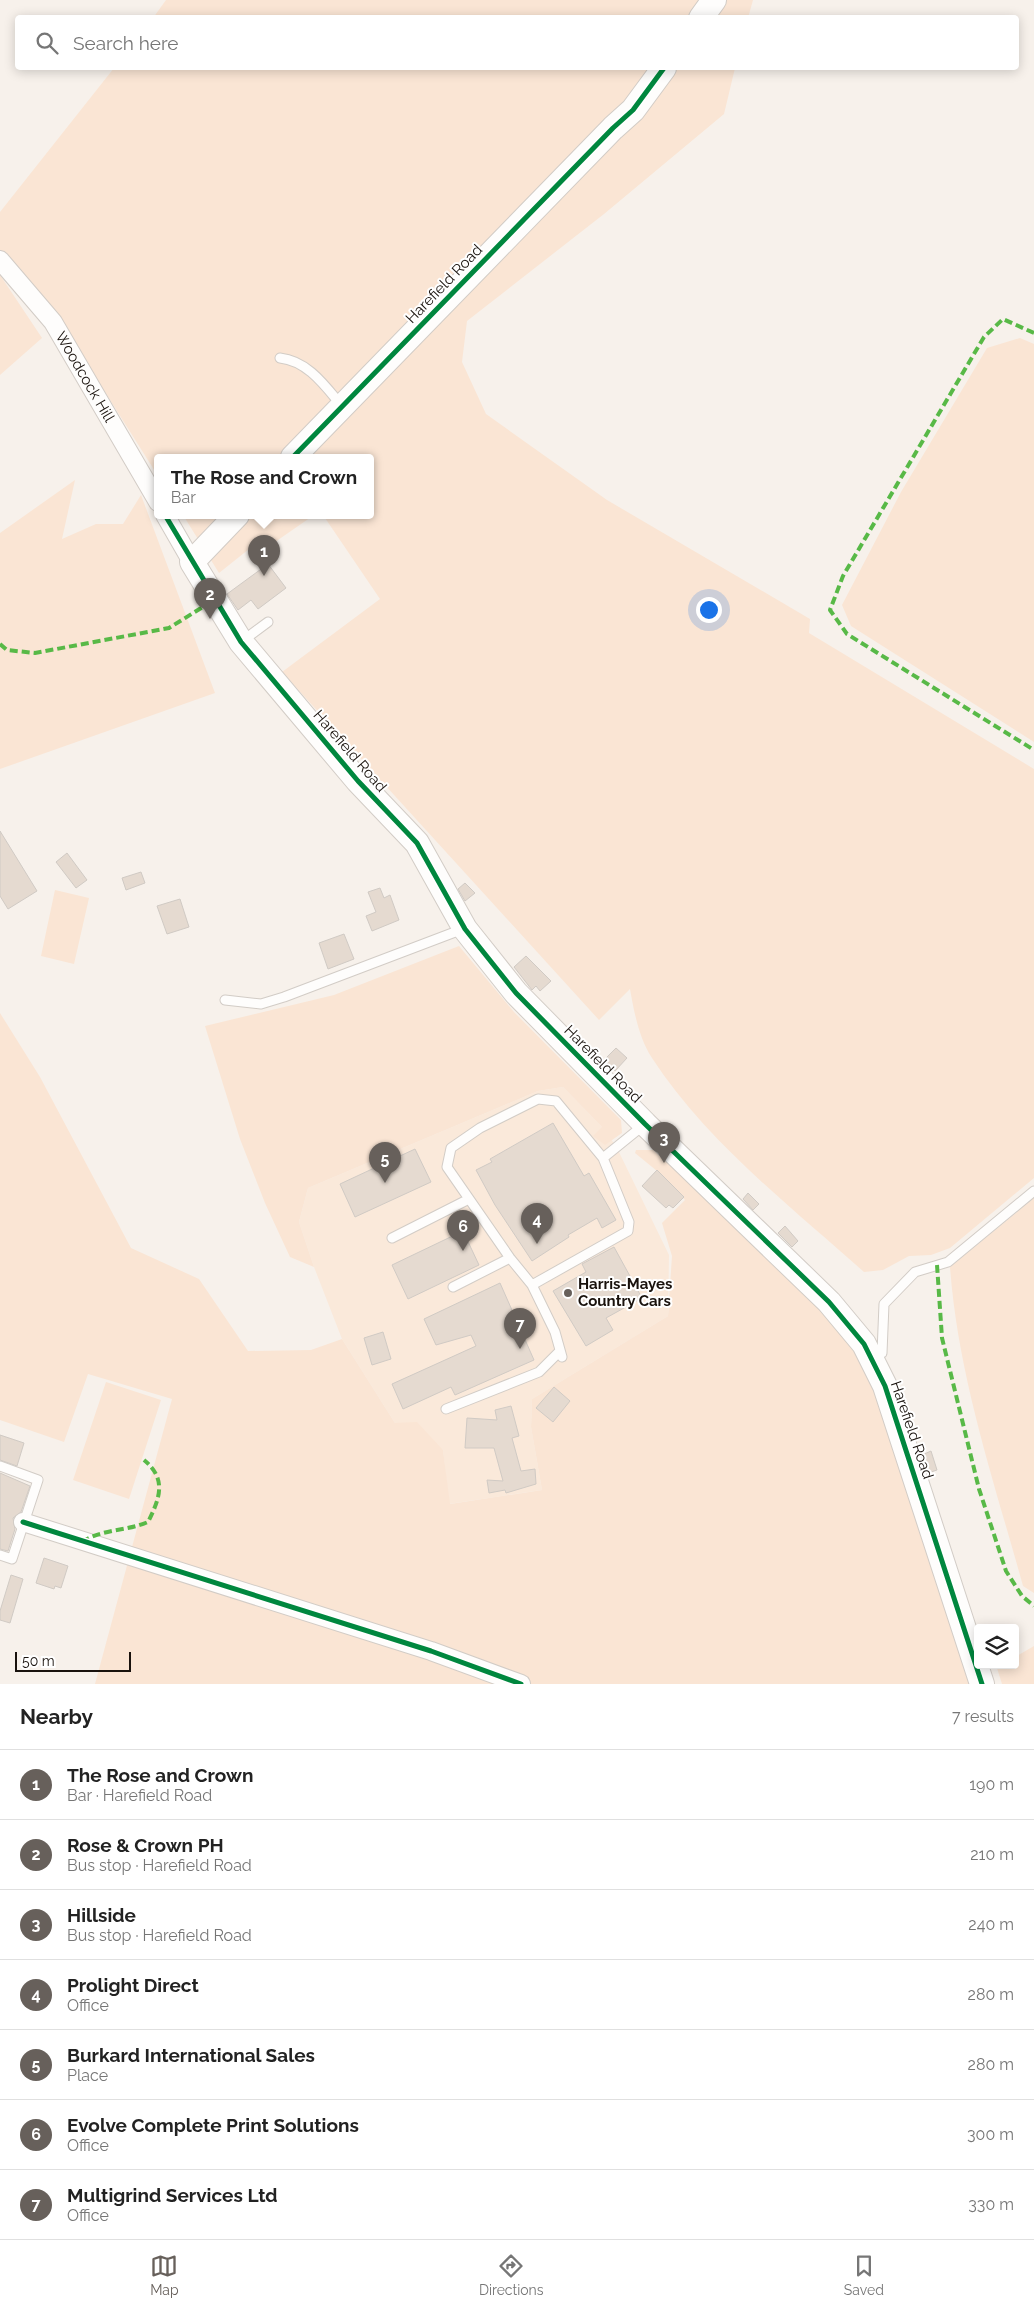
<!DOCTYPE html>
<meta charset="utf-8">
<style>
:root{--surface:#fff;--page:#f6f6f6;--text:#222;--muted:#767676;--line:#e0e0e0;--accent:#67605b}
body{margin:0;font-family:Raleway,sans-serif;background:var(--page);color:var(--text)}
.controls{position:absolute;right:15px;bottom:15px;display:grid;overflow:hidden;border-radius:5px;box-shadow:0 2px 12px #0003}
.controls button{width:45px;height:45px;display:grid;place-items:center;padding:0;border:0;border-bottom:1px solid var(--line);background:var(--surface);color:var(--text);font:25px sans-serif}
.scale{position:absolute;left:15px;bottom:12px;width:116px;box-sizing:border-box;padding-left:5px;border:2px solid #19120d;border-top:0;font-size:14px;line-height:18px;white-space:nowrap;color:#19120d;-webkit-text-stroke:4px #fff;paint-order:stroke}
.you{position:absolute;left:708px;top:609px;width:18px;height:18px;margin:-12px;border:4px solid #fff;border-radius:50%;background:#1a73e8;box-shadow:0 0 0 8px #1a73e833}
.badge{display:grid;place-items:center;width:32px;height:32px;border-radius:50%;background:var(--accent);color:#fff;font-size:16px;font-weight:700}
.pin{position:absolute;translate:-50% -41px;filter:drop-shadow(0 1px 2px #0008)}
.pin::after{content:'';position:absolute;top:26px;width:18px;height:15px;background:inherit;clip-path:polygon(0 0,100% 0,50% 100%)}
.popup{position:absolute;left:154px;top:454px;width:220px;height:65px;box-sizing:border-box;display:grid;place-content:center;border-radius:5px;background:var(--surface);filter:drop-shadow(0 1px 4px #0005);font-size:16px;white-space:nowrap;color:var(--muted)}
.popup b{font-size:19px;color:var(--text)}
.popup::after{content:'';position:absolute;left:50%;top:100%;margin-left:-10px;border:10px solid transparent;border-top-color:var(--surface)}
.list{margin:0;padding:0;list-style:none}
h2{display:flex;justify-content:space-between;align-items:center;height:65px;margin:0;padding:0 20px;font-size:21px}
h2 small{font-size:16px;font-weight:400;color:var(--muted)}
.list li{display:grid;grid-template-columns:32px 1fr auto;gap:15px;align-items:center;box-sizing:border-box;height:70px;padding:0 20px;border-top:1px solid var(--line)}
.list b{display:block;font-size:19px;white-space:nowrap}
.list p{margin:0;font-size:16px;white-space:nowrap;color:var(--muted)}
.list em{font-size:16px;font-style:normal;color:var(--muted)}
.icon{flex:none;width:28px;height:28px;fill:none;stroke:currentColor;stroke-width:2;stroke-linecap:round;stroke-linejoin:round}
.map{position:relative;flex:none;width:1034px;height:1684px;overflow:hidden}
.search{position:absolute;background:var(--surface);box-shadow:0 2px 12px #0003;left:15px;right:15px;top:15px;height:55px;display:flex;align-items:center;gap:12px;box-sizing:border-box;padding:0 18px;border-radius:5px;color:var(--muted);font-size:19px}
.sheet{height:555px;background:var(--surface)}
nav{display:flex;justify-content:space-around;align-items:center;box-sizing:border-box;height:70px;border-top:1px solid var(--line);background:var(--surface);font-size:14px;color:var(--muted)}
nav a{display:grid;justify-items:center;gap:2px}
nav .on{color:var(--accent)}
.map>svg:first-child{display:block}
.built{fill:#fae9da}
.green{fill:#fae5d4}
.building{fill:#e5dad0;stroke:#d0cac4}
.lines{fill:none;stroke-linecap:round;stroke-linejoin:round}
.lane-casing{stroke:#d2ccc6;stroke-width:11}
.street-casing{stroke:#d2ccc6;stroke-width:20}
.secondary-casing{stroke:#d2ccc6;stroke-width:26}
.lane{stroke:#fefdfc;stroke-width:9}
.street{stroke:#fefdfc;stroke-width:18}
.secondary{stroke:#fefdfc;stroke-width:24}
.quiet{stroke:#58b947;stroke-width:4;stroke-dasharray:8 4;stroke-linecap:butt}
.cycleway-casing{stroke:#fff;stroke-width:8}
.cycleway{stroke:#00873e;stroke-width:5}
.poi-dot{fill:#67605b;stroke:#fff;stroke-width:2}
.labels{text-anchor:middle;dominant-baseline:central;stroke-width:4;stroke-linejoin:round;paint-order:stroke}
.street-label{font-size:15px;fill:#19120d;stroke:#fff}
.poi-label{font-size:15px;font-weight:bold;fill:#19120d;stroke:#fff;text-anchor:start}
</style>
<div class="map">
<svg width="1034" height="1684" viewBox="0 0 1034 1684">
<rect width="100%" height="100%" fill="#f7f1eb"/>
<path class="built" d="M 563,1087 L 606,1131 L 618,1150 L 669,1255 L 668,1316 L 532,1399 L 531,1427 L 542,1490 L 449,1504 L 443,1450 L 395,1423 L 342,1339 L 314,1267 L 299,1222 L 308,1188 L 538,1091 Z"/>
<path class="green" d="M 166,0 L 753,0 L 748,18 L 153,18 Z
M 114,68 L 735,68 L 724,114 L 604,214 L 467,321 L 462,362 L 486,414 L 607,500 L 810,619 L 809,633 L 1034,769 L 1034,1178 L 950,1248 L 931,1255 L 909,1256 L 883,1270 L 864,1272 C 791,1207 705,1140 652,1058 C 639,1038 634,1012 630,989 L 599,1020 L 282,672 L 380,599 L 323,515 L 370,515 L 370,457 L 158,457 L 158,476 L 62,324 L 0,250 L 0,212 Z
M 0,275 L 42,338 L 0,375 Z
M 1020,338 L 1034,344 L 1034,742 L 851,626 L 842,605 L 901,492 L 987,348 Z
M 75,480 L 62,539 L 96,524 L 123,524 L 141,495 L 215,693 L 0,769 L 0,533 Z
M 183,515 L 314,515 L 265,549 L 259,541 L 219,573 Z
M 55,890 L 89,898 L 74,964 L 41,956 Z
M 459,946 L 514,1012 L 621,1120 L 622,1133 L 605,1145 L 593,1136 L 602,1127 L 563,1087 L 538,1091 L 308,1188 L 299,1222 L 314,1267 L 290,1257 L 265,1203 L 240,1139 L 205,1026 L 334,995 Z
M 0,1013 L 40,1077 L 131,1248 L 199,1279 L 248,1351 L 311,1350 L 342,1339 L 395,1423 L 417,1422 L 443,1450 L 450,1504 L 542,1490 L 531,1427 L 532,1399 L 668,1316 L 672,1256 L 662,1223 L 685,1200 L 657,1171 L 635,1153 L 636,1150 L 659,1150 L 832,1317 L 875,1381 L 971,1684 L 95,1684 L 172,1399 L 88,1374 L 64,1442 L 0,1420 Z
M 1034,1198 L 1034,1593 L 1023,1586 C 994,1481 958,1376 950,1267 Z
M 106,1382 L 161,1400 L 129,1499 L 73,1480 Z
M 1034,1646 L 1034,1684 L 1002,1684 L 997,1668 L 1001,1665 L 1015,1665 L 1015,1657 Z"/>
<path class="building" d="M 268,564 L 286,588 L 258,609 L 251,600 L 238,610 L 227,594 Z
M 0,831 L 37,891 L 8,909 L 0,896 Z
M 67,853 L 87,880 L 76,888 L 56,862 Z
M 141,872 L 145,883 L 126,890 L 122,878 Z
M 465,883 L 475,893 L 465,901 L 458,889 Z
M 380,888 L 384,898 L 390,895 L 399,920 L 372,931 L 366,916 L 376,912 L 368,892 Z
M 180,899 L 189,927 L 167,934 L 157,906 Z
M 344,934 L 354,959 L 328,969 L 319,943 Z
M 526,956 L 551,981 L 540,991 L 536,986 L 532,990 L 514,967 Z
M 616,1048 L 627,1058 L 615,1071 L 604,1060 Z
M 553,1123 L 584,1176 L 589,1173 L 616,1220 L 602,1228 L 597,1218 L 568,1235 L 569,1237 L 532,1261 L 495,1205 L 476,1170 L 492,1162 L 490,1159 Z
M 415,1149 L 431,1182 L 355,1217 L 340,1184 Z
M 657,1170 L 684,1197 L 673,1208 L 669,1205 L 666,1208 L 642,1186 Z
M 748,1193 L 759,1204 L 753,1210 L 743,1199 Z
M 785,1226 L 798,1241 L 792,1247 L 778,1233 Z
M 463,1231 L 479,1265 L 408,1299 L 392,1265 Z
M 614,1247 L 642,1298 L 606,1318 L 613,1330 L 586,1346 L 553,1291 L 586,1272 L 582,1264 Z
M 500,1283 L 534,1360 L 455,1395 L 451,1387 L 403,1409 L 392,1384 L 476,1346 L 471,1335 L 436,1345 L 424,1319 Z
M 383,1332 L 391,1359 L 372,1365 L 364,1338 Z
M 554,1387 L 570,1401 L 553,1422 L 536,1408 Z
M 511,1406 L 519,1436 L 512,1438 L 521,1471 L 535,1469 L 536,1484 L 506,1493 L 505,1490 L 489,1493 L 487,1480 L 503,1481 L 494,1448 L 465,1448 L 467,1418 L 497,1420 L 495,1410 Z
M 0,1435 L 24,1443 L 17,1466 L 0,1460 Z
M 931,1451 L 937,1470 L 928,1473 L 922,1455 Z
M 0,1473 L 30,1486 L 21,1512 L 13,1518 L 15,1529 L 8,1551 L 0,1549 Z
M 44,1558 L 68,1566 L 61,1588 L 55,1586 L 54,1589 L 36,1583 Z
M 11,1575 L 23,1579 L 10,1623 L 0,1620 L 0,1611 Z"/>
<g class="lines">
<defs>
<path id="lane" d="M 280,358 C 308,361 325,386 342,406
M 241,642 L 268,622
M 225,1000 L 261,1004 L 284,997 L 463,929
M 392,1238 L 469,1199
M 532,1285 L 628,1231 L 629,1222 L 603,1158
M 453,1287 L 510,1258
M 562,1357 L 555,1332 L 532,1285 L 510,1258 L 447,1167 L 451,1148 L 480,1128 L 538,1099 L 556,1101 L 603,1158 L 645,1124
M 873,1357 L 882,1353 L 884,1304 L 915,1272 L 948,1262 L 1034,1191
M 446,1409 L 539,1372 L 559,1352
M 0,1466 L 38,1480 L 12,1559 L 0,1555"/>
<g id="street">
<path id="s1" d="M 0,260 L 53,322 L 158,502"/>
<path d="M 165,515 L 192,562"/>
<path d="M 23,1522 L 431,1651 L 521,1684"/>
</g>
<path id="secondary" d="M 701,18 L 714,0
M 293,457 L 613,128 L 633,110 L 664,68
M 237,515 L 192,562 L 241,642 L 358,781 L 417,843 L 465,929 L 516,993 L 645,1124 L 829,1302 L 864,1344 L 885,1386 L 982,1684"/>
</defs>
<use href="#lane" class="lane-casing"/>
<use href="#street" class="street-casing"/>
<use href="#secondary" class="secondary-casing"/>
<use href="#lane" class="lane"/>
<use href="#street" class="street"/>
<use href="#secondary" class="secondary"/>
<path class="quiet" d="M 1034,333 L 1003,319 L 984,337 L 843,576 L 830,610 L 847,634 L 1034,750
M 0,644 L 7,650 L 35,653 L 169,628 L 214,600
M 937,1265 L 942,1338 L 979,1489 L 1006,1571 L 1022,1596 L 1034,1606
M 82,1542 C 101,1529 128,1531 148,1522 C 160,1498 167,1479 144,1460"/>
<defs>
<path id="cycleway" d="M 293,457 L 613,128 L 633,110 L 664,68
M 165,515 L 241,642 L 358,781 L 417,843 L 465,929 L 516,993 L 645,1124 L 829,1302 L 864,1344 L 885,1386 L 982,1684
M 23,1522 L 431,1651 L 521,1684"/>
</defs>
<use href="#cycleway" class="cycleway-casing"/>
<use href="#cycleway" class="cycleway"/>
</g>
<circle class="poi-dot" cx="568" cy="1293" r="5"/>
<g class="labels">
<g class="street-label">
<text transform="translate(444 284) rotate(-46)">Harefield Road</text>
<text stroke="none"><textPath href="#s1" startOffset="145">Woodcock Hill</textPath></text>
<text transform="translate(350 751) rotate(49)">Harefield Road</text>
<text transform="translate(603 1064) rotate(45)">Harefield Road</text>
<text transform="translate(912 1430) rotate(71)">Harefield Road</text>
</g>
<g class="poi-label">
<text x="578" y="1284">Harris-Mayes<tspan x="578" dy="17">Country Cars</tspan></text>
</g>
</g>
</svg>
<div class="controls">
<button><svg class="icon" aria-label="layers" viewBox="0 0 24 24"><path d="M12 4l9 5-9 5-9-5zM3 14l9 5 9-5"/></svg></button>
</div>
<div class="scale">50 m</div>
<div class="you"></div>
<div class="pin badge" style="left:264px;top:576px">1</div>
<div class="popup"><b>The Rose and Crown</b>Bar</div>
<div class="pin badge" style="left:210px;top:619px">2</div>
<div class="pin badge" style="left:664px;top:1163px">3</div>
<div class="pin badge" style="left:537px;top:1244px">4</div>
<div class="pin badge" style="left:385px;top:1183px">5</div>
<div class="pin badge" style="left:463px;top:1251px">6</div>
<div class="pin badge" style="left:520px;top:1349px">7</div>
<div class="search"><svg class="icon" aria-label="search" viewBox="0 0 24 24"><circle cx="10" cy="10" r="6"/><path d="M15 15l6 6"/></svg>Search here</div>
</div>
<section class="sheet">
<h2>Nearby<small>7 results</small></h2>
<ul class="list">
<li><span class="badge">1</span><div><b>The Rose and Crown</b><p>Bar · Harefield Road</p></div><em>190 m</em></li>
<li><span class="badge">2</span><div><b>Rose &amp; Crown PH</b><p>Bus stop · Harefield Road</p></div><em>210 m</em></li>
<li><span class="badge">3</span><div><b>Hillside</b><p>Bus stop · Harefield Road</p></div><em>240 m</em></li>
<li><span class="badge">4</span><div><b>Prolight Direct</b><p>Office</p></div><em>280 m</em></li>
<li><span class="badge">5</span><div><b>Burkard International Sales</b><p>Place</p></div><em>280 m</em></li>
<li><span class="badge">6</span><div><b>Evolve Complete Print Solutions</b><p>Office</p></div><em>300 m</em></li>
<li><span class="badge">7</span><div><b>Multigrind Services Ltd</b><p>Office</p></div><em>330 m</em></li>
</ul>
</section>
<nav>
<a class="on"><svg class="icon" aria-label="map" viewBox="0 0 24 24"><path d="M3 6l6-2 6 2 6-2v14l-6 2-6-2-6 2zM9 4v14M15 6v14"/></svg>Map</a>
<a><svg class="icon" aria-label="directions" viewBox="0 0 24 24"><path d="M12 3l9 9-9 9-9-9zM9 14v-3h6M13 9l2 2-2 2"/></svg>Directions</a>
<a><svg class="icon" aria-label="saved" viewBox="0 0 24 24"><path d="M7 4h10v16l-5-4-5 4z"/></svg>Saved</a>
</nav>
